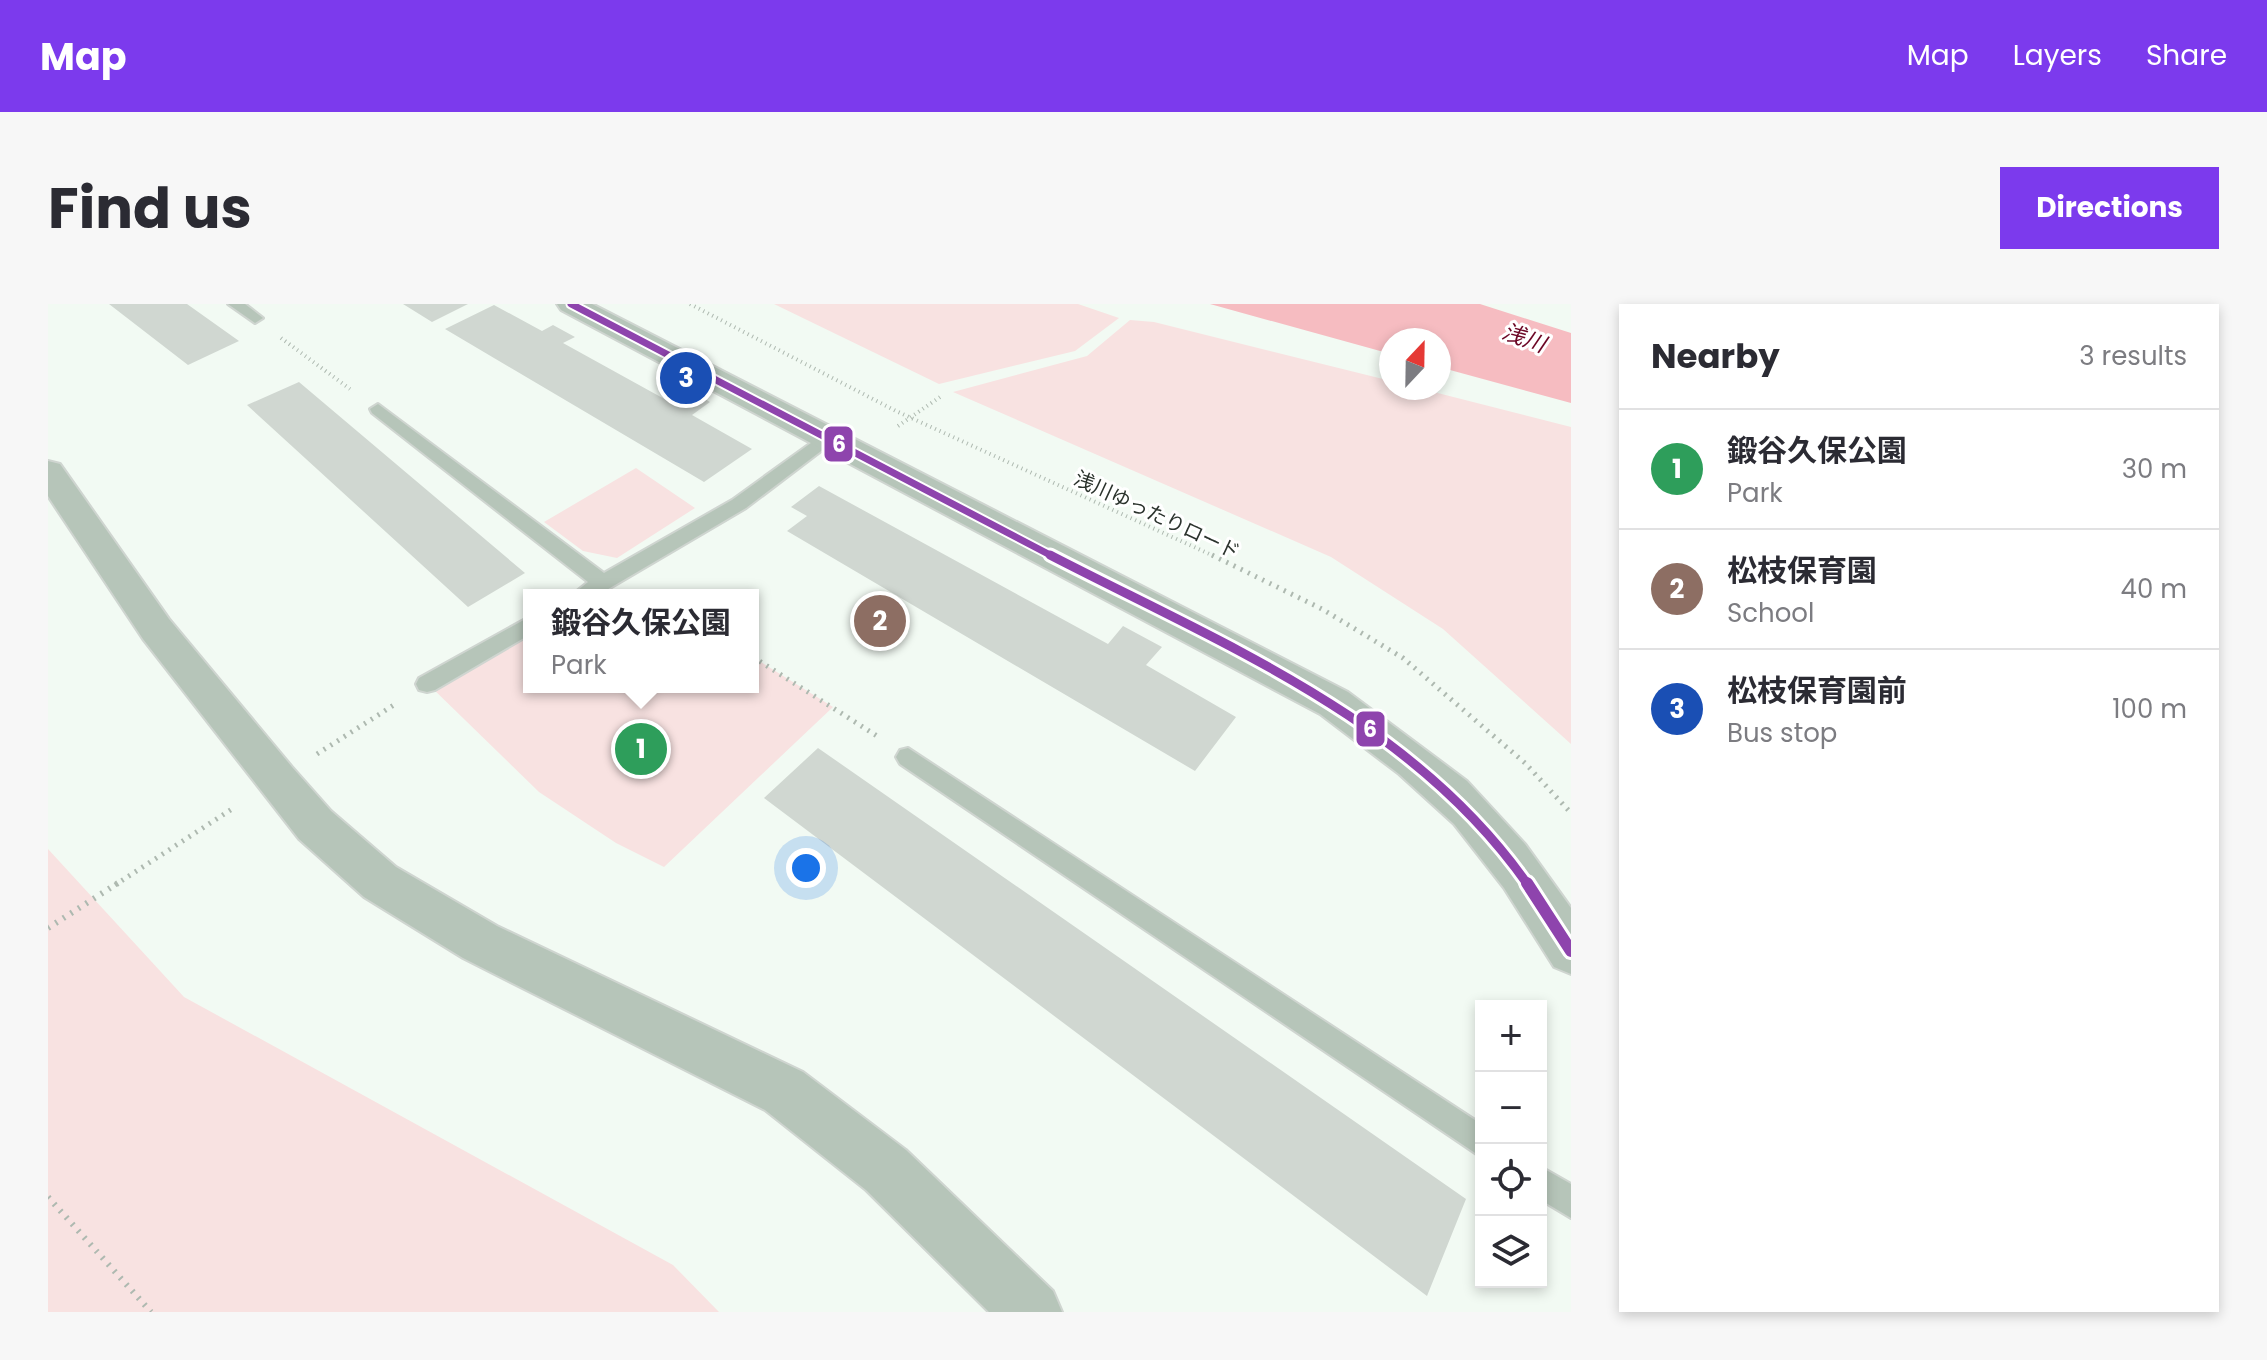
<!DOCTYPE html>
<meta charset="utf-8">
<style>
:root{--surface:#fff;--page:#f7f7f7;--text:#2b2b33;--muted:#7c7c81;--line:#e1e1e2;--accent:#7c3aed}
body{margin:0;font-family:Poppins,"Noto Sans JP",sans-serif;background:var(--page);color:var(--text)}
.controls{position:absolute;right:24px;bottom:24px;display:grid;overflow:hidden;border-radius:0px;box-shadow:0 4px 12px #0003}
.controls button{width:72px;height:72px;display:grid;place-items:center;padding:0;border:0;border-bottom:2px solid var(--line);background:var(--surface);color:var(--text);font:40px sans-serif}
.compass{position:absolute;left:1331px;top:24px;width:72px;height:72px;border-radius:50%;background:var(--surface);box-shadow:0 4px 12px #0003;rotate:22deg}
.you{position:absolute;left:758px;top:564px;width:28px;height:28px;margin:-20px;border:6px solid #fff;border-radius:50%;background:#1a73e8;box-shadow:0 0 0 12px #1a73e833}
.badge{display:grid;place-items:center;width:52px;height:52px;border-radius:50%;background:var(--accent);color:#fff;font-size:26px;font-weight:700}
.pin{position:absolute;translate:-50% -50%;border:4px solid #fff;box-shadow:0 2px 8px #0006}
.popup{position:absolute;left:475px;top:285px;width:236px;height:104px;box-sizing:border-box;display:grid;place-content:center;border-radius:0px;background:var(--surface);filter:drop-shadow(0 2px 6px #0005);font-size:26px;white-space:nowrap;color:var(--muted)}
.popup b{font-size:30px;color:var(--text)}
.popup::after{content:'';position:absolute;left:50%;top:100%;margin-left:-16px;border:16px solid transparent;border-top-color:var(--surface)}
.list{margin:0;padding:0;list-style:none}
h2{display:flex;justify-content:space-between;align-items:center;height:104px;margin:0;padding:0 32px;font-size:34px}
h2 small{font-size:26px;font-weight:400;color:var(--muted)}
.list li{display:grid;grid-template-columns:52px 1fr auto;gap:24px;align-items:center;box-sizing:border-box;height:120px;padding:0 32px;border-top:2px solid var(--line)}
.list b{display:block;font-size:30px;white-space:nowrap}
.list p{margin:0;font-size:26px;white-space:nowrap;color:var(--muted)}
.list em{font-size:26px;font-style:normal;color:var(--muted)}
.icon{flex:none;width:44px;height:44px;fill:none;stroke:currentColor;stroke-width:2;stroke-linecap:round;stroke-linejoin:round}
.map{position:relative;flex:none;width:1523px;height:1008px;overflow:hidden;border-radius:0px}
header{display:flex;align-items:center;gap:48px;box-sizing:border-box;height:112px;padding:0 40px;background:var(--accent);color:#fff}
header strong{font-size:38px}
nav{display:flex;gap:44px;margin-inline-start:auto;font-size:28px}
.intro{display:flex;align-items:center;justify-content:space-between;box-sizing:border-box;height:192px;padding:0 48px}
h1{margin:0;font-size:56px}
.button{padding:20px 36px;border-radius:0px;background:var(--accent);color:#fff;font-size:28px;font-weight:700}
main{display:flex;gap:48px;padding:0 48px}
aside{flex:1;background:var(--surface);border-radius:0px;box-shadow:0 4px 12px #0003}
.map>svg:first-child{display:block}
.green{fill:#f8e2e1}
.water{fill:#f6bcc1}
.building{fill:#d0d7d1}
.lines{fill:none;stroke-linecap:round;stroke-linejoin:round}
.service-casing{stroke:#cfd5d0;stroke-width:4}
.minor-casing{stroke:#cfd5d0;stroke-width:4}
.tertiary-casing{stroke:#cfd5d0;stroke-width:4}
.path-far2{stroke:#aeb9b0;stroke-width:4;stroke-dasharray:1 4;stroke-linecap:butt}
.path-far1{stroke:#aeb9b0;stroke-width:5;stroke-dasharray:2 6;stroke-linecap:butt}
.path{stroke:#aeb9b0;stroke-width:6;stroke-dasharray:2 7;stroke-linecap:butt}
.service{fill:#b6c5b9;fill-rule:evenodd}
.minor{fill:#b6c5b9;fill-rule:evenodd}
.tertiary{fill:#b6c5b9;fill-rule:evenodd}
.bus-1-far2-casing{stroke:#fff;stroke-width:11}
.bus-1-far1-casing{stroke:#fff;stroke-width:15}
.bus-1-casing{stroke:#fff;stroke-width:18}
.bus-1-far2{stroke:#8e44ad;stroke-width:7}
.bus-1-far1{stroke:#8e44ad;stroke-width:9}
.bus-1{stroke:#8e44ad;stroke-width:12}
.labels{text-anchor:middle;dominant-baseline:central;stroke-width:6;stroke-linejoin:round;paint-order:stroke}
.far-street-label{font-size:20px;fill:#2b332d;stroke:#fff}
.far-water-label{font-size:22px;font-style:italic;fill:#6c0625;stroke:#fff}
.line-badge{stroke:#fff;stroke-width:3}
.badge-label{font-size:22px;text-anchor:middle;font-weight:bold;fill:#fff}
</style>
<header>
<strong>Map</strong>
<nav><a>Map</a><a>Layers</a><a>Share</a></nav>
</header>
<div class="intro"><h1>Find us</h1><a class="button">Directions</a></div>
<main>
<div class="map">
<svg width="1523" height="1008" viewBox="0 0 1523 1008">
<rect width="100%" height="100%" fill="#f2faf3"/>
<path class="green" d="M 726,0 L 1030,0 L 1071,14 L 1027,47 L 891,80 Z
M 1082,16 L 1106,18 L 1343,77 L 1343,84 L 1370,84 L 1523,123 L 1523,440 L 1395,325 L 1283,253 L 905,88 L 1039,52 Z
M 588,164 L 647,204 L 569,254 L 535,247 L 496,218 Z
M 481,321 L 481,383 L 705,383 L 705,353 L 785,403 L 616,563 L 568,539 L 491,488 L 380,380 Z
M 0,545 L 136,693 L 625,961 L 671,1008 L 0,1008 Z"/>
<path class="water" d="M 1162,0 L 1432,0 L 1523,29 L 1523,99 L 1391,63 L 1391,36 L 1343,36 L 1343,50 Z"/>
<path class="building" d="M 61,0 L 139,0 L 191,37 L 140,61 Z
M 355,0 L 420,0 L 384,18 Z
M 446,1 L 494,27 L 505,21 L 527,33 L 515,39 L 620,97 L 640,85 L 662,98 L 644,111 L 704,145 L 656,178 L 397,25 Z
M 251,78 L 477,269 L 420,303 L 199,101 Z
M 771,182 L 1060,340 L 1075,322 L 1114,343 L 1098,361 L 1188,413 L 1147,467 L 739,227 L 759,212 L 743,203 Z
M 770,444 L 1418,895 L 1379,992 L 716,494 Z"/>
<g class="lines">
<defs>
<path id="service" d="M 180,0 L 197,0 L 215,14 L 207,19 Z
M 330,100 L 556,269 L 684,196 L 774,131 L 780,130 L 789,135 L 698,204 L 550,291 L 524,291 L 540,278 L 324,109 L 322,105 Z
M 481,313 L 481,331 L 387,386 L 379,388 L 371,386 L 368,380 L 371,374 Z
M 860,444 L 1433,820 L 1433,853 L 852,460 L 848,453 L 852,446 Z
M 1493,863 L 1523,880 L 1523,914 L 1493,896 Z"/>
<path id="minor" d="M 0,157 L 12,160 L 121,315 L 244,463 L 283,507 L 348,563 L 449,622 L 755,768 L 858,846 L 1005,987 L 1014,1008 L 941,1008 L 818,886 L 717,806 L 415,654 L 316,593 L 251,535 L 95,335 L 0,192 Z"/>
<path id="tertiary" d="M 509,0 L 544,0 L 1300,388 L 1419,477 L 1477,540 L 1523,604 L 1523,670 L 1506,663 L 1456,584 L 1406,520 L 1351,470 L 1272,410 L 513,6 Z"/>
</defs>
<use href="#service" class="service-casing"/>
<use href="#minor" class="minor-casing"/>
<use href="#tertiary" class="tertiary-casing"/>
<path class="path-far2" d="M 642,0 L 848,107 L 1168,253
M 233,34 L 302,85
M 850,122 L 892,93"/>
<path class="path-far1" d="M 1164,251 L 1274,305 L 1355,354 L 1477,459 L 1523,509
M 705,353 L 829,432
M 269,450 L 349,399
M 67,581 L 187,503"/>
<path class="path" d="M 0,624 L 70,579
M 0,893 L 103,1008"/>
<use href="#service" class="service"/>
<use href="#minor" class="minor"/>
<use href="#tertiary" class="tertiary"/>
<defs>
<path id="bus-1-far2" d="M 523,0 L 1006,253"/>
<path id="bus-1-far1" d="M 1002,251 C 1176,341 1364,415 1480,581"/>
<path id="bus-1" d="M 1479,579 L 1523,647"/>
</defs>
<use href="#bus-1-far2" class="bus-1-far2-casing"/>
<use href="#bus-1-far1" class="bus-1-far1-casing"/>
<use href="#bus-1" class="bus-1-casing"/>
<use href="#bus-1-far2" class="bus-1-far2"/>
<use href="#bus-1-far1" class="bus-1-far1"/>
<use href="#bus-1" class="bus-1"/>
</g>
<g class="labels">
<g class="far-street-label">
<text transform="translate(1109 211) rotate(25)">浅川ゆったりロード</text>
</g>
<g class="far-water-label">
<text transform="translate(1476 34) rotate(20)">浅川</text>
</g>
</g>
<g class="line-badge">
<rect x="775" y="121" width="31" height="38" rx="8" fill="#8e44ad"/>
<rect x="1307" y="406" width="31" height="38" rx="8" fill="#8e44ad"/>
</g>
<g class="badge-label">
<text x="791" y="148">6</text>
<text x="1322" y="433">6</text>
</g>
</svg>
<div class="controls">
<button>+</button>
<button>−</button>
<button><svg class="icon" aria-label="locate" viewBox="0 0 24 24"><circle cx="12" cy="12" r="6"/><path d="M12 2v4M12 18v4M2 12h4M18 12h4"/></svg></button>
<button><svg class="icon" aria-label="layers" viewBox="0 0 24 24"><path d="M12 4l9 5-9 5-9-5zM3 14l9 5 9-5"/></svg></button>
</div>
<svg class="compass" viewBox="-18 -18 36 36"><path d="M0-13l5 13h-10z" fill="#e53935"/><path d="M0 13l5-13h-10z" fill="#7c7c81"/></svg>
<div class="you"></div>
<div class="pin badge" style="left:593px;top:445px;background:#2e9e5b">1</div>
<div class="popup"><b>鍛谷久保公園</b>Park</div>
<div class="pin badge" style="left:832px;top:317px;background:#8d6e63">2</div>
<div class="pin badge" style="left:638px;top:74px;background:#1a4fb4">3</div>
</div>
<aside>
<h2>Nearby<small>3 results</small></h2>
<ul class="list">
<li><span class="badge" style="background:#2e9e5b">1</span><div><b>鍛谷久保公園</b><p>Park</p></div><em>30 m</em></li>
<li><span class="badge" style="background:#8d6e63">2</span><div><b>松枝保育園</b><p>School</p></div><em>40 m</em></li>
<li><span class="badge" style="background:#1a4fb4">3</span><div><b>松枝保育園前</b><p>Bus stop</p></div><em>100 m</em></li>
</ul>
</aside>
</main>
